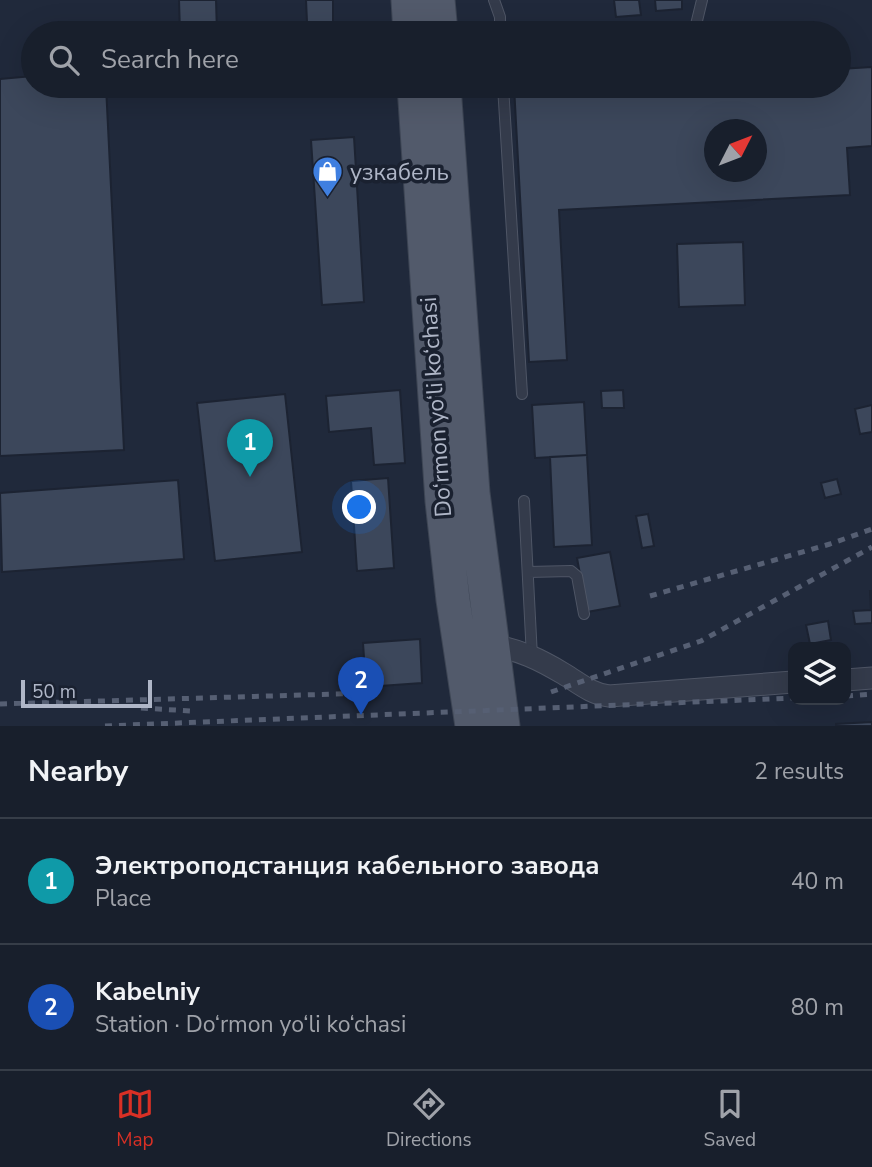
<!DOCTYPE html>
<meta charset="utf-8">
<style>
:root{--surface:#181f2c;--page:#252c38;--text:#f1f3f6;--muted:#9fa2a9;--line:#363d48;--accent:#d93025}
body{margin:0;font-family:"Nunito Sans",sans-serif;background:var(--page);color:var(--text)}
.controls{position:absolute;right:21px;bottom:21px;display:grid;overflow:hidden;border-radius:14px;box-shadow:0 7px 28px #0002}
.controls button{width:63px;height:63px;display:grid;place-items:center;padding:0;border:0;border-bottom:2px solid var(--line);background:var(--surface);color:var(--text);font:35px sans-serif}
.compass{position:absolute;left:704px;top:119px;width:63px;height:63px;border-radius:50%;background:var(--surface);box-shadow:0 7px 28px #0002;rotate:48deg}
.scale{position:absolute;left:21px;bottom:18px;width:131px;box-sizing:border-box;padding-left:7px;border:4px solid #afb6c7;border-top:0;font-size:19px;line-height:24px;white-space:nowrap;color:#afb6c7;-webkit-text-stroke:5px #1a2130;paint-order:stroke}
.you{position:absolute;left:360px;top:508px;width:24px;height:24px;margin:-18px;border:5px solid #fff;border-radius:50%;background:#1a73e8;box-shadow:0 0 0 10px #1a73e833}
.badge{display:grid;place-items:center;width:46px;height:46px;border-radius:50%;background:var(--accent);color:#fff;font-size:23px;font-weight:700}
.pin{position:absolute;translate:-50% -58px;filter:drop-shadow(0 2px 4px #0008)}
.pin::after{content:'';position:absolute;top:37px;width:24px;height:21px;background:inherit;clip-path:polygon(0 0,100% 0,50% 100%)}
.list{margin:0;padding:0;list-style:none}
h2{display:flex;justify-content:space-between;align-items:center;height:91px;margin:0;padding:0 28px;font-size:30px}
h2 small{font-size:23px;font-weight:400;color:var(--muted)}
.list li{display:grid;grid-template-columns:46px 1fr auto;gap:21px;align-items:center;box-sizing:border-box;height:126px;padding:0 28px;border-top:2px solid var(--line)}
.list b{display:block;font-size:26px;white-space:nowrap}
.list p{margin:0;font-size:23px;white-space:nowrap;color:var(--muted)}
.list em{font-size:23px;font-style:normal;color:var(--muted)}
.icon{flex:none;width:38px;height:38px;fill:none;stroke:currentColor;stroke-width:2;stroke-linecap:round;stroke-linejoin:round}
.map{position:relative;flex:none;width:872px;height:726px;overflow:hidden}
.search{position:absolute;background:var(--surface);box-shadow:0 7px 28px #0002;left:21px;right:21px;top:21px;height:77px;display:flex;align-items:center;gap:18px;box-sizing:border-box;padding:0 24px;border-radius:38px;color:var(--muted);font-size:26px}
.sheet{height:343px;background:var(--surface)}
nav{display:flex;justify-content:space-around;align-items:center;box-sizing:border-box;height:98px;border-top:2px solid var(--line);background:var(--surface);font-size:19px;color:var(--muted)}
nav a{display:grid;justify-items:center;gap:4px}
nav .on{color:var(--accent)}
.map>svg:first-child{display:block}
.building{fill:#3c475b;stroke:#1c2332;stroke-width:2;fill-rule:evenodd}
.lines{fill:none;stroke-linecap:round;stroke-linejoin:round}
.service-casing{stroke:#4f5666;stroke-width:12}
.minor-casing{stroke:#4f5666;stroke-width:23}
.primary-casing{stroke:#3d4554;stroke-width:35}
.service{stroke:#343b4b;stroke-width:10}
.minor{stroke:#343b4b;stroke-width:21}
.primary{stroke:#525a6b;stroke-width:33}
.rail{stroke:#565f73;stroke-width:5;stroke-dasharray:7 7;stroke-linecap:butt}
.labels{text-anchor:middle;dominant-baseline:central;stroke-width:7;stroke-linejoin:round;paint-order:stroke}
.poi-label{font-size:23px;fill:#afb6c7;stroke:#1a2130;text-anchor:start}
.street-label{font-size:23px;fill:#afb6c7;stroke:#1a2130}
</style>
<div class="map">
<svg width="872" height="726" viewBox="0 0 872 726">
<rect width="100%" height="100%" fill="#20293b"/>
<path class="building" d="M 179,0 L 216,0 L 217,33 L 180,33 Z
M 306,0 L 333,0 L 333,22 L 307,22 Z
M 614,0 L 639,0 L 641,15 L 616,17 Z
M 655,0 L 682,0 L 682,9 L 656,11 Z
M 872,67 L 872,146 L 847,148 L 850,195 L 559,210 L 567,360 L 529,362 L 514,86 L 839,86 L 839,69 ZM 714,130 L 756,130 L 756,172 L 714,172 Z
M 33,76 L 33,86 L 106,86 L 124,450 L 0,456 L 0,79 Z
M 354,137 L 364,302 L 322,305 L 311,140 Z
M 743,242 L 745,305 L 679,307 L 677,244 Z
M 400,390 L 405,463 L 374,465 L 371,428 L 329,432 L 326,396 Z
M 623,390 L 624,408 L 602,408 L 601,391 Z
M 285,394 L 302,552 L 215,561 L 197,403 Z
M 584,402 L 587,455 L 535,458 L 532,405 Z
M 872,405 L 872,432 L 860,434 L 855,409 Z
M 587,455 L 592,545 L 554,547 L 550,457 Z
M 388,478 L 394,568 L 357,571 L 351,481 Z
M 837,479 L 841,494 L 825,498 L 821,483 Z
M 178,480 L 184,559 L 2,572 L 0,493 Z
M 648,514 L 654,546 L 642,548 L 636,516 Z
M 610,552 L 620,606 L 587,612 L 577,558 Z
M 870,591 L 872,591 L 872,623 L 855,624 L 853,611 L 871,610 Z
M 828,621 L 831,640 L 810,644 L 806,625 Z
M 420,639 L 422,683 L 366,687 L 363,643 Z
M 872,722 L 872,726 L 836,726 L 836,724 Z"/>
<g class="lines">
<defs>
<path id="service" d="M 494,0 L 500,17 L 500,33
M 694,33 L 702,0
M 503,86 L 522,394
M 524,501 L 532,657
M 528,572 L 571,571 L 577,576 L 584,614"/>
<path id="minor" d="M 491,645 C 520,650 539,659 564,674 C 579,683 591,694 609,696 L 793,682
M 846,680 L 872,678"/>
<path id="primary" d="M 408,0 L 410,33
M 438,0 L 441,33
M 414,86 L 442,501 L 453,600 L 472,726
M 444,86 L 473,493 L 503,726"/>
</defs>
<use href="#service" class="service-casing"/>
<use href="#minor" class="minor-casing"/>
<use href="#primary" class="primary-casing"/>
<use href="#service" class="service"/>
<use href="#minor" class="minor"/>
<use href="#primary" class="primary"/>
<path class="rail" d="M 650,596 L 830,544 L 872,529
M 551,692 L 701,641 L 872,547
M 846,696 L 872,694
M 0,704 L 370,693
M 141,708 L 191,711
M 105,726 L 793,698"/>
</g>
<defs>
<symbol id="shop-pin" viewBox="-11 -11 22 30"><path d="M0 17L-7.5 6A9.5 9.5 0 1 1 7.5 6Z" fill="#3f7fe0" stroke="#1a2130"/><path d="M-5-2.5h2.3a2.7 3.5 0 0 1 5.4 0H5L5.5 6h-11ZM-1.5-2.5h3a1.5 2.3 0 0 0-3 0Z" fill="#fff"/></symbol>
</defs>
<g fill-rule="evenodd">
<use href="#shop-pin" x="310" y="154" width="35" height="47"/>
</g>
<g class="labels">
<g class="poi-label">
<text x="350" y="172">узкабель</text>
</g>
<g class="street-label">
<text transform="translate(436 407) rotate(-94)">Do‘rmon yo‘li ko‘chasi</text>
</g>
</g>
</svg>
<div class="controls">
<button><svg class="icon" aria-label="layers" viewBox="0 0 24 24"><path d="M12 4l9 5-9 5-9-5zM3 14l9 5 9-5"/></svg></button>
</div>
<svg class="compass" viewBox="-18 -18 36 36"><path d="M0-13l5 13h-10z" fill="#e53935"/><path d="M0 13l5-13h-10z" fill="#9fa2a9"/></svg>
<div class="scale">50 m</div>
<div class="you"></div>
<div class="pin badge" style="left:250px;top:477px;background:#0f9aa8">1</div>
<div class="pin badge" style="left:361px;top:715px;background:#1a4fb4">2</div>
<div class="search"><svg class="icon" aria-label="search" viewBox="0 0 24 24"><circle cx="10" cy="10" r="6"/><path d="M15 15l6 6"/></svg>Search here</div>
</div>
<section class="sheet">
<h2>Nearby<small>2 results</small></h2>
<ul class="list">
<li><span class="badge" style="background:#0f9aa8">1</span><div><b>Электроподстанция кабельного завода</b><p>Place</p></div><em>40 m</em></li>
<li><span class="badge" style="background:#1a4fb4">2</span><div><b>Kabelniy</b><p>Station · Do‘rmon yo‘li ko‘chasi</p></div><em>80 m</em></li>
</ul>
</section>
<nav>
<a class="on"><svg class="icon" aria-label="map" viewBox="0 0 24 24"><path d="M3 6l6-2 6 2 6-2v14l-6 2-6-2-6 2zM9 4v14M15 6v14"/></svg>Map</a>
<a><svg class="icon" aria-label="directions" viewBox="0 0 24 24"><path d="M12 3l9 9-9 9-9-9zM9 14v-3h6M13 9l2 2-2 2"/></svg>Directions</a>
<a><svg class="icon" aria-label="saved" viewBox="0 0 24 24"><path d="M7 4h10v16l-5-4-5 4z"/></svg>Saved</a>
</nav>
